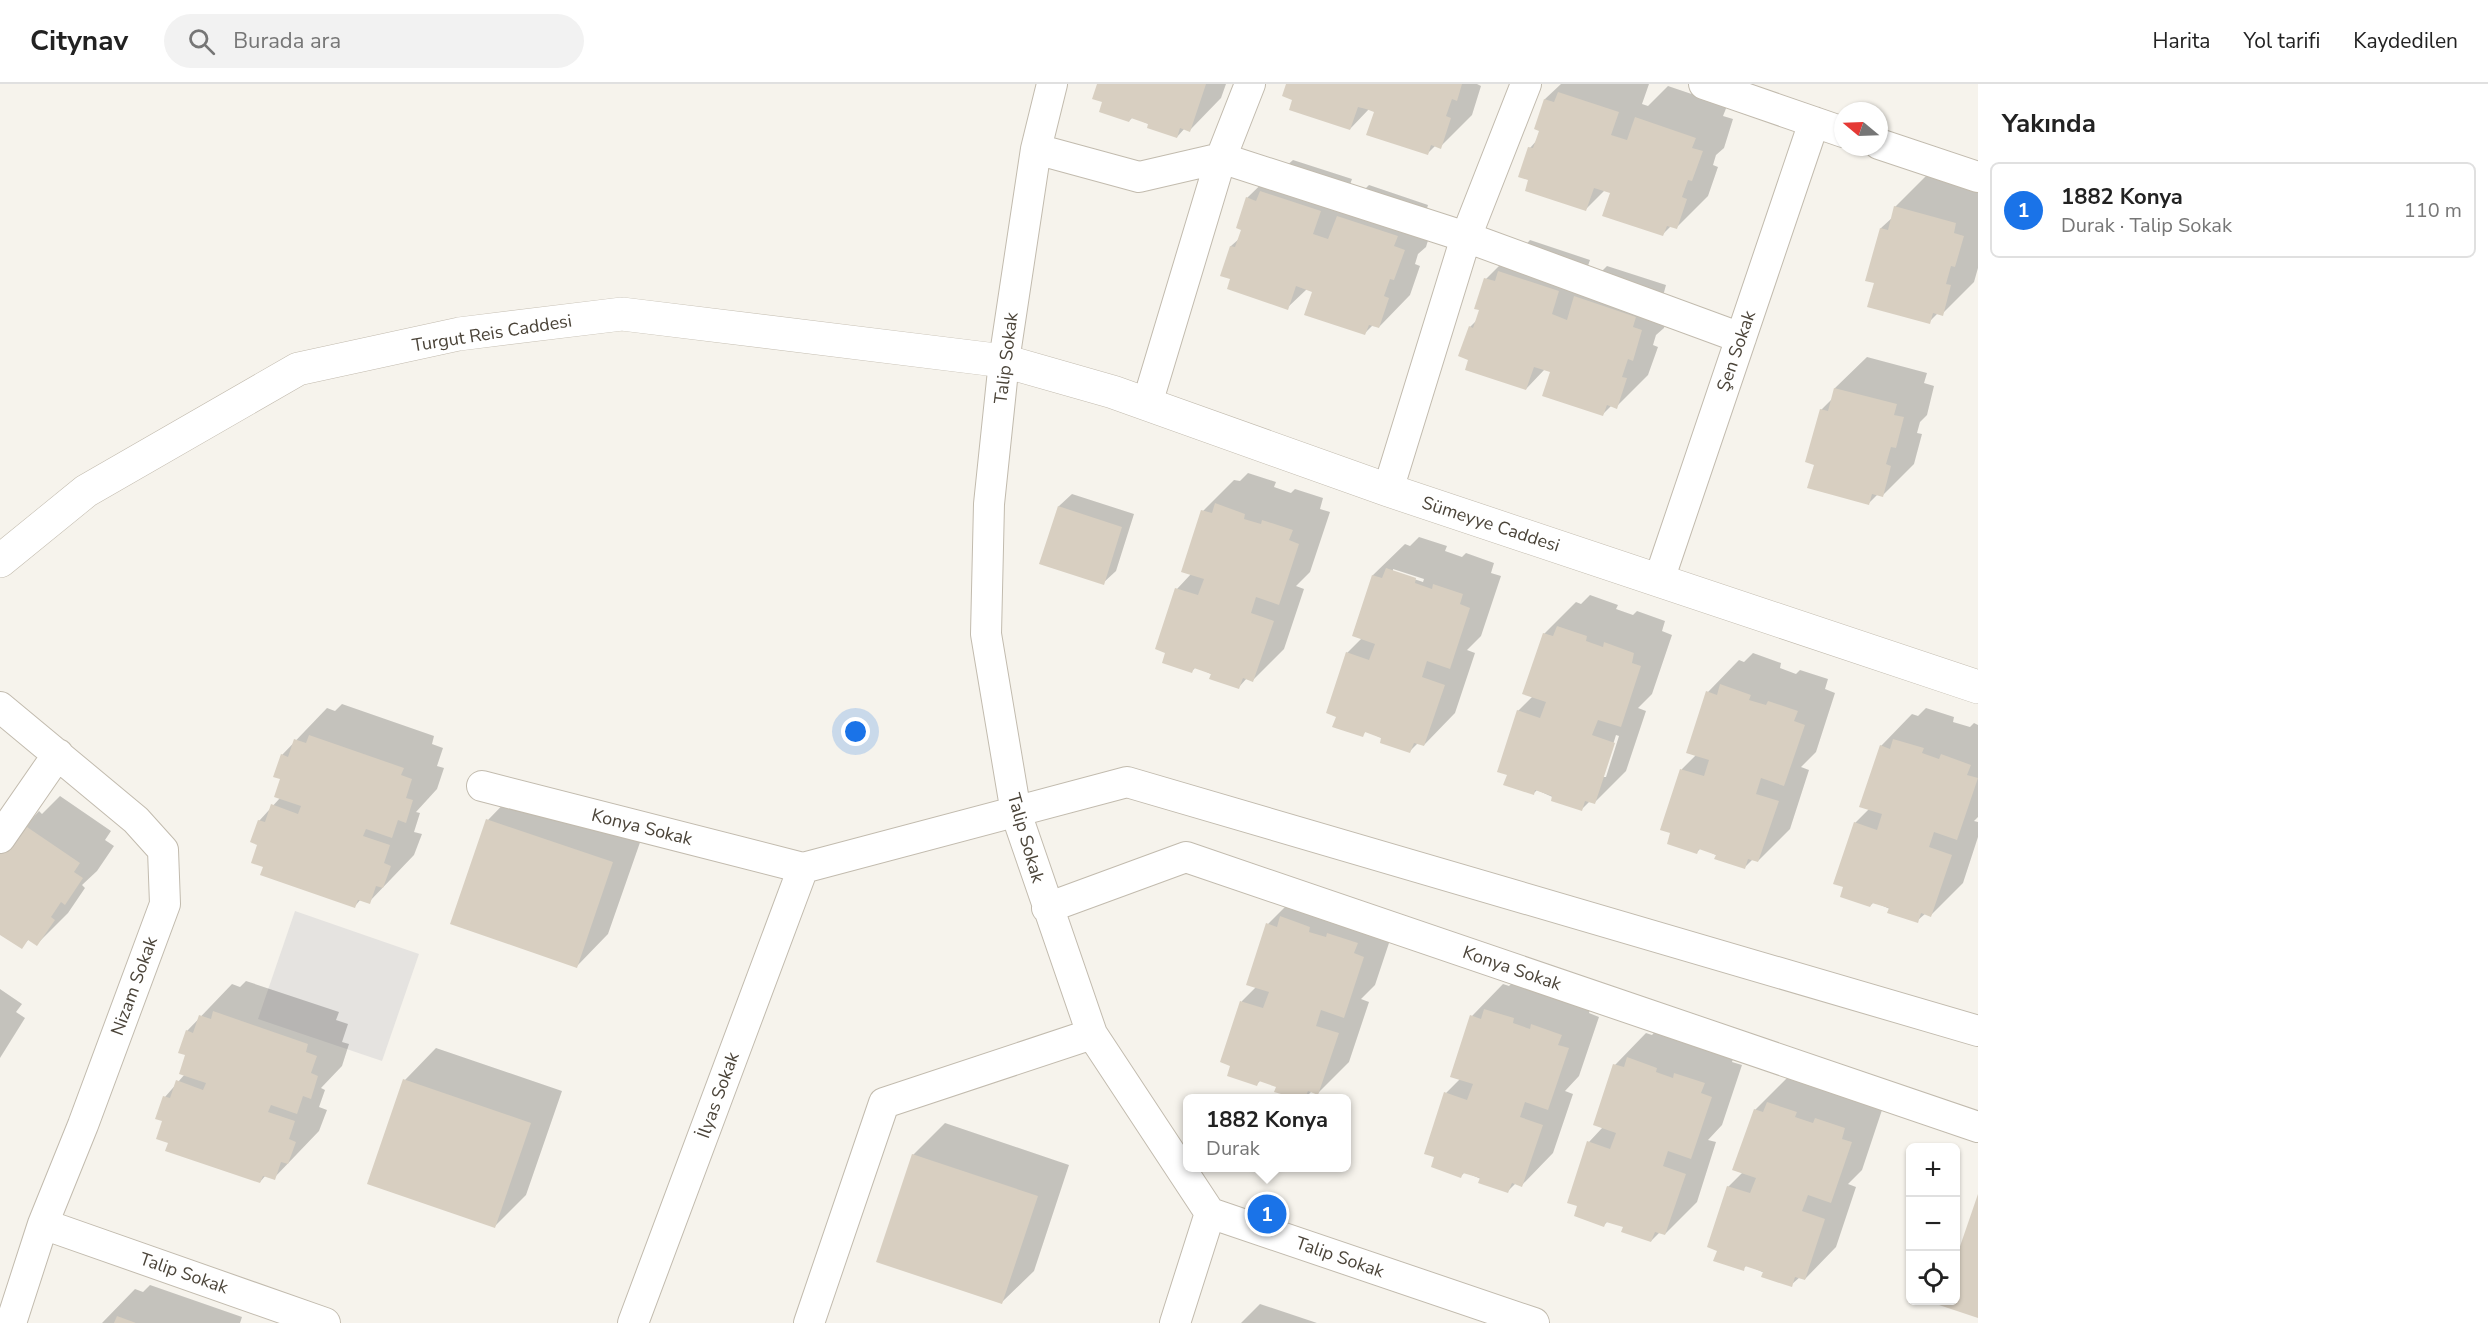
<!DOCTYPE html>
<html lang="tr">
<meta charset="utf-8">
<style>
:root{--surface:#fff;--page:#f2f2f2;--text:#222;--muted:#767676;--line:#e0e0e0;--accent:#1a73e8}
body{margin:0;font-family:"Nunito Sans",sans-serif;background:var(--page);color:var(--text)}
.controls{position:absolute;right:18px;bottom:18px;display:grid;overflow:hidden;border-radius:9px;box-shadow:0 2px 4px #0004}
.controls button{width:54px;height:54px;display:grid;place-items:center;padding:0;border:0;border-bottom:2px solid var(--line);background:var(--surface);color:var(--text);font:30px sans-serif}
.compass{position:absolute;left:1834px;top:18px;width:54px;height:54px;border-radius:50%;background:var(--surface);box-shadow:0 2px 4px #0004;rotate:289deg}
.you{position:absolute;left:856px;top:648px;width:21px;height:21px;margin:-15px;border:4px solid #fff;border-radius:50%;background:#1a73e8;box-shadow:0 0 0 9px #1a73e833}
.badge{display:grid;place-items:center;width:39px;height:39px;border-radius:50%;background:var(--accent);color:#fff;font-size:20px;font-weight:700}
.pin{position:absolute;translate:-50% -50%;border:3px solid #fff;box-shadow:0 2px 6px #0006}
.popup{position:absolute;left:1183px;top:1010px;width:168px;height:78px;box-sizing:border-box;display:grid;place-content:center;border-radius:9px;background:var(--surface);filter:drop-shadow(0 2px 4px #0005);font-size:20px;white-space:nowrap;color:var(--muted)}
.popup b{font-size:22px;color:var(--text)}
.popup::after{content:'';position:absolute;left:50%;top:100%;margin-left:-12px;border:12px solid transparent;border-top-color:var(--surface)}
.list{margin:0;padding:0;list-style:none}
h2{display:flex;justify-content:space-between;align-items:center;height:78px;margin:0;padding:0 24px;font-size:26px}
h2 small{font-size:20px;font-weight:400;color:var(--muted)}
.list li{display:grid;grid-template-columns:39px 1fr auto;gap:18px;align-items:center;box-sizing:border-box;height:96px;margin:0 12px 12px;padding:0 12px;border:2px solid var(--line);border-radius:9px}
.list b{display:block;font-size:22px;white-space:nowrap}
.list p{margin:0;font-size:20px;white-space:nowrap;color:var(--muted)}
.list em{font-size:20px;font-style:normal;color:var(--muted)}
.icon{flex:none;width:33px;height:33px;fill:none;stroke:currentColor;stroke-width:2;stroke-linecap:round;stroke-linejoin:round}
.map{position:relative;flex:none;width:1978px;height:1239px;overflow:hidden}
header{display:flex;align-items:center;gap:36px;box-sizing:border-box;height:84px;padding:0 30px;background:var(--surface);border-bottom:2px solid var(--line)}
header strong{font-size:28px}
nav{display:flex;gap:33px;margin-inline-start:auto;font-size:21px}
.search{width:420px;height:54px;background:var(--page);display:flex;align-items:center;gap:15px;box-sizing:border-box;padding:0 21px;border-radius:33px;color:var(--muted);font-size:22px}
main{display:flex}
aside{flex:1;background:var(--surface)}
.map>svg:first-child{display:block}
.parking{fill:#e5e3e0}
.shadow{fill:#0003;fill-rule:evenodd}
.building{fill:#d8cfc1}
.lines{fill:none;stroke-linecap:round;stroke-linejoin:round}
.minor-casing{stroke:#c2bbae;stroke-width:32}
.tertiary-casing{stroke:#c2bbae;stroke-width:34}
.minor{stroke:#fff;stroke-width:30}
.tertiary{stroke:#fff;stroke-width:33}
.labels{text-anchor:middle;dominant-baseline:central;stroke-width:5;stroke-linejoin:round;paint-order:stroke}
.street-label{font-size:18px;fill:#4b4439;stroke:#fff}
</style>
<header>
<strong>Citynav</strong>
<div class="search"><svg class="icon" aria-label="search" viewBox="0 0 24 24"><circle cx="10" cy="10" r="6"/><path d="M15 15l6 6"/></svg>Burada ara</div>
<nav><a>Harita</a><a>Yol tarifi</a><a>Kaydedilen</a></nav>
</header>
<main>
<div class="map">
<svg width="1978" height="1239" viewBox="0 0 1978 1239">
<rect width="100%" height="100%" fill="#f6f3ec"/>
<path class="parking" d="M 295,827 L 419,870 L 382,977 L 258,935 Z"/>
<path class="shadow" d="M 1098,0 L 1226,0 L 1221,14 L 1190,46 L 1185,44 L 1177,53 L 1133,33 L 1129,37 L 1104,17 Z
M 1288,0 L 1477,0 L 1481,2 L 1472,31 L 1440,63 L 1436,61 L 1427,70 L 1375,27 L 1369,25 L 1350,45 L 1294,15 Z
M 1561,0 L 1649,0 L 1642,20 L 1648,22 L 1668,2 L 1727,22 L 1723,32 L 1733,35 L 1724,64 L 1716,71 L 1713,81 L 1718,83 L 1708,112 L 1677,143 L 1671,142 L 1663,150 L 1612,108 L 1605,106 L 1586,125 L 1530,95 L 1530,64 L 1538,55 L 1541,46 L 1536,44 L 1545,15 Z
M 1293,76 L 1352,95 L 1344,118 L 1350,120 L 1369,101 L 1428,121 L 1425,131 L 1435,134 L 1426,163 L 1418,170 L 1415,180 L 1420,182 L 1410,211 L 1379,243 L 1373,241 L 1365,249 L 1314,207 L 1307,205 L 1287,224 L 1232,194 L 1231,162 L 1240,154 L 1247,114 L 1279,83 L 1284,84 Z
M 1927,91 L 1978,105 L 1978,184 L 1974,198 L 1942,230 L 1938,229 L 1929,238 L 1876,198 L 1881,144 L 1893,133 L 1895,123 Z
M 1530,156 L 1590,176 L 1582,199 L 1588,201 L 1607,182 L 1666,201 L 1663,212 L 1673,215 L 1664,244 L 1656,251 L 1653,261 L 1658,263 L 1648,291 L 1616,323 L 1612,321 L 1603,330 L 1552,287 L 1545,285 L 1526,305 L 1470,275 L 1470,243 L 1478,235 L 1486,195 L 1517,164 L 1522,165 Z
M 1867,273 L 1927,289 L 1924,299 L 1934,302 L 1927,331 L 1920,338 L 1917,349 L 1922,350 L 1914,380 L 1883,411 L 1878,410 L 1869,419 L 1815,380 L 1821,326 L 1833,314 L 1835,304 Z
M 1248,389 L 1276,398 L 1274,403 L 1291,409 L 1295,405 L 1323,414 L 1320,425 L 1330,428 L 1310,488 L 1296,502 L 1304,505 L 1284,565 L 1253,596 L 1247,594 L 1239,603 L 1196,583 L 1192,587 L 1177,505 L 1191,490 L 1203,427 L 1234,396 L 1240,397 Z
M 1072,410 L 1134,430 L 1116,487 L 1103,499 L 1041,479 L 1059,422 Z
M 1419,453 L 1447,462 L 1445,467 L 1462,473 L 1466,469 L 1494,479 L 1491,489 L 1501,492 L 1481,552 L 1467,566 L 1475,569 L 1455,629 L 1424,661 L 1418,659 L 1410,667 L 1366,647 L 1362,651 L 1347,569 L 1362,554 L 1353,551 L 1373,491 L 1405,460 L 1410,462 ZM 1393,485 L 1424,495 L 1423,498 L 1393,488 Z
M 1590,511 L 1618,521 L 1616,525 L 1633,531 L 1637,527 L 1665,537 L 1662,547 L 1672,551 L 1652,610 L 1638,624 L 1646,627 L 1626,687 L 1595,718 L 1590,717 L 1581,726 L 1537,706 L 1533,710 L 1509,690 L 1518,627 L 1533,612 L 1544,550 L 1576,518 L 1581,520 ZM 1616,651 L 1619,652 L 1606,693 L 1603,693 Z
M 1753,569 L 1781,579 L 1780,584 L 1796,590 L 1800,586 L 1828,595 L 1825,605 L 1835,609 L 1816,668 L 1801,683 L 1809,686 L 1790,745 L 1758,777 L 1753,775 L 1744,784 L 1701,764 L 1697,768 L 1672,748 L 1662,745 L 1682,685 L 1696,671 L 1708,608 L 1739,576 L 1744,578 Z
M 342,620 L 434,652 L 432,660 L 443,664 L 437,682 L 444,684 L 437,705 L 416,728 L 420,729 L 414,748 L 422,750 L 414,771 L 369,818 L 361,815 L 355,822 L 265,782 L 259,760 L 259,737 L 280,714 L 282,671 L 327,624 L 335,627 Z
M 1926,624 L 1954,633 L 1953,638 L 1970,643 L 1974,639 L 1978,641 L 1978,733 L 1974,737 L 1978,738 L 1978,753 L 1963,799 L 1931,831 L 1926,829 L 1917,837 L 1874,818 L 1870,822 L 1855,739 L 1870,724 L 1881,662 L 1912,630 L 1918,632 Z
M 519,704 L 644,747 L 608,850 L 577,882 L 452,839 L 488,736 Z
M 60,712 L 111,747 L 105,756 L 114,762 L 97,787 L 82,801 L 85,804 L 68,829 L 37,860 L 29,855 L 21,863 L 0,849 L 0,770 L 39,727 L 42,730 Z
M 1299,809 L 1395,841 L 1375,901 L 1361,915 L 1369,918 L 1349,978 L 1318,1009 L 1312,1007 L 1305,1014 L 1276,1007 L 1278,1002 L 1261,996 L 1257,1000 L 1232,981 L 1222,977 L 1242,917 L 1256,903 L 1268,840 Z
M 1517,894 L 1592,919 L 1589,929 L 1599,933 L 1579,992 L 1565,1007 L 1573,1010 L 1553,1069 L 1522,1101 L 1516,1099 L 1508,1107 L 1465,1088 L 1461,1092 L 1446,1009 L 1460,995 L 1472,932 L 1503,900 L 1509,902 Z
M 246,897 L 339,928 L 336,936 L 348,940 L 342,958 L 349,960 L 342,982 L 321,1004 L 325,1006 L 319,1023 L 327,1026 L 319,1047 L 274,1094 L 266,1091 L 260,1098 L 170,1058 L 164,1036 L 165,1013 L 185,990 L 187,947 L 232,900 L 240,903 Z
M 0,905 L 22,920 L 16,928 L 25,934 L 0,974 Z
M 1660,942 L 1735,968 L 1732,978 L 1742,981 L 1722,1041 L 1708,1056 L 1716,1058 L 1697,1118 L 1665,1150 L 1660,1148 L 1651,1157 L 1625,1142 L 1608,1137 L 1604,1141 L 1589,1058 L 1603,1043 L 1615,981 L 1646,949 L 1652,951 Z
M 436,964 L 562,1007 L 526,1111 L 494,1143 L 405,996 Z
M 1800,987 L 1876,1012 L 1872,1023 L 1882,1026 L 1862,1086 L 1848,1100 L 1856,1103 L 1836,1163 L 1805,1195 L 1800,1193 L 1791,1201 L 1747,1181 L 1743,1185 L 1719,1166 L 1728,1103 L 1743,1088 L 1755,1026 L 1787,994 L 1791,995 Z
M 945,1039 L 1069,1081 L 1034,1187 L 1002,1218 L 913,1071 Z
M 1978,1113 L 1978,1233 L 1956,1216 L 1956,1178 Z
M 150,1201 L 242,1233 L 240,1239 L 102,1239 L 135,1205 L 143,1208 Z
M 1260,1220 L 1317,1239 L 1241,1239 Z"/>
<path class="building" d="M 1097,0 L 1206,0 L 1190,48 L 1180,44 L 1177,54 L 1147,44 L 1148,40 L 1131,34 L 1129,38 L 1099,28 L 1102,18 L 1092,15 Z
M 1286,0 L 1462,0 L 1457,17 L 1452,15 L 1446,32 L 1451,34 L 1441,65 L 1431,61 L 1428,71 L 1366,51 L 1374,28 L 1366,25 L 1358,23 L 1350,46 L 1289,26 L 1292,16 L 1282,12 Z
M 1558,8 L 1619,28 L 1611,51 L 1627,56 L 1635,33 L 1696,54 L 1692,64 L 1703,67 L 1692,97 L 1688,96 L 1682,113 L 1687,115 L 1677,145 L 1667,142 L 1663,152 L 1602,132 L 1610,109 L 1594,104 L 1586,127 L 1525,107 L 1528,96 L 1518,93 L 1528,63 L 1533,64 L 1539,47 L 1534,45 L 1544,15 L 1554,18 Z
M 1260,107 L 1321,127 L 1313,150 L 1328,155 L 1337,132 L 1398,152 L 1394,162 L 1405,166 L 1394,196 L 1390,195 L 1384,212 L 1389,214 L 1379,244 L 1369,241 L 1365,251 L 1304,231 L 1312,208 L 1296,202 L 1288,226 L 1227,205 L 1230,195 L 1220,192 L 1230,162 L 1235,163 L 1241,146 L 1236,144 L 1246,113 L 1256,117 Z
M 1894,122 L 1956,139 L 1954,149 L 1964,152 L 1955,183 L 1951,182 L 1946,200 L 1951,201 L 1943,232 L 1933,229 L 1930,240 L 1867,223 L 1874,199 L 1865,197 L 1880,144 L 1888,146 Z
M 1498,187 L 1559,207 L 1552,230 L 1567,236 L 1574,212 L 1636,233 L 1633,243 L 1642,246 L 1633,277 L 1628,275 L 1622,293 L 1627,294 L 1617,325 L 1607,321 L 1603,332 L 1542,312 L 1550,288 L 1534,283 L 1526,306 L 1465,286 L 1468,276 L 1458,272 L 1469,242 L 1473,244 L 1479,226 L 1474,225 L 1484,194 L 1495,197 Z
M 1834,304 L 1897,320 L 1894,331 L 1904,333 L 1896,364 L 1891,363 L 1886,380 L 1891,382 L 1883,413 L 1872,410 L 1869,421 L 1807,404 L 1814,381 L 1805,378 L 1820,325 L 1828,327 Z
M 1215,419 L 1245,430 L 1244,435 L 1261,440 L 1262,436 L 1293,446 L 1289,456 L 1299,460 L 1279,521 L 1256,513 L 1251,529 L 1274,537 L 1253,598 L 1243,594 L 1239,605 L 1209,595 L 1211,590 L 1194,584 L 1192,589 L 1162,579 L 1165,569 L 1155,565 L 1175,504 L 1198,511 L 1204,495 L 1181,488 L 1201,426 L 1212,429 Z
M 1058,422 L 1122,443 L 1104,501 L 1039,480 Z
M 1386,484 L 1416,494 L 1415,499 L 1432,505 L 1433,500 L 1463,510 L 1460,520 L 1470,524 L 1450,585 L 1427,577 L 1422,593 L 1445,601 L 1424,662 L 1414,659 L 1410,669 L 1380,659 L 1381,654 L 1365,648 L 1363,653 L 1332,643 L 1336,633 L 1326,629 L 1346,568 L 1369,576 L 1375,560 L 1352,552 L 1372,491 L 1382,494 Z
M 1557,542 L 1587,552 L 1586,557 L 1603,563 L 1604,558 L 1634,569 L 1632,579 L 1641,582 L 1621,643 L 1598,636 L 1592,651 L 1615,659 L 1595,720 L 1585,717 L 1582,727 L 1551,717 L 1552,712 L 1535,706 L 1534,711 L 1503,701 L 1507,691 L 1497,688 L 1517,626 L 1540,634 L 1546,618 L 1522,610 L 1543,549 L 1553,552 Z
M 1720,600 L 1751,611 L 1749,616 L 1766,621 L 1768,617 L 1798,627 L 1794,637 L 1805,641 L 1784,702 L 1761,694 L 1756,710 L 1779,717 L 1758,778 L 1748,775 L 1745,785 L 1714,775 L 1716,771 L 1699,765 L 1697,770 L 1667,760 L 1670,749 L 1660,746 L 1680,685 L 1704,692 L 1709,676 L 1686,669 L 1706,607 L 1717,611 Z
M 309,651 L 404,684 L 401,691 L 412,695 L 406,714 L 413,716 L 406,739 L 398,736 L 392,754 L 366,745 L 363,752 L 390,761 L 384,779 L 391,782 L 383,804 L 376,802 L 370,820 L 358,816 L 355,824 L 260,791 L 263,783 L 251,779 L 257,761 L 250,758 L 258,736 L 265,738 L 271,720 L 298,730 L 301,722 L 274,713 L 280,695 L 273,693 L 281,670 L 288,673 L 294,655 L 306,659 Z
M 1893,655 L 1924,664 L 1922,669 L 1939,675 L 1941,670 L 1971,681 L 1967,691 L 1978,694 L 1957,756 L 1934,748 L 1929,763 L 1952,771 L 1931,833 L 1921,829 L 1918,839 L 1887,829 L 1889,824 L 1872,819 L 1870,823 L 1840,813 L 1843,803 L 1833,800 L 1854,738 L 1877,746 L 1882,730 L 1859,723 L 1880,661 L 1890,665 Z
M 486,735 L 613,778 L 577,884 L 450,840 Z
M 27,743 L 80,779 L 74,788 L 83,794 L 65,821 L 61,818 L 51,833 L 55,836 L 37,862 L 28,856 L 22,865 L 0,851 L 0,767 L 6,758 L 13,763 Z
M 1280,832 L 1310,843 L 1309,848 L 1326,853 L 1327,849 L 1358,859 L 1354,869 L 1364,873 L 1344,934 L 1321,926 L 1316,942 L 1339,949 L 1318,1011 L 1308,1007 L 1305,1014 L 1295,1014 L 1274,1008 L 1276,1003 L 1259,997 L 1257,1002 L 1227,992 L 1230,982 L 1220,978 L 1240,917 L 1263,924 L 1269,908 L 1246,901 L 1266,839 L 1277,843 Z
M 1484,925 L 1514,934 L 1513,939 L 1530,945 L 1531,940 L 1562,951 L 1558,961 L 1569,964 L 1548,1026 L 1525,1018 L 1520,1033 L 1543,1041 L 1522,1103 L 1512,1099 L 1508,1109 L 1478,1099 L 1480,1094 L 1463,1089 L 1461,1094 L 1431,1083 L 1434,1073 L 1424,1070 L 1444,1008 L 1467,1016 L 1473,1000 L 1450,993 L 1470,931 L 1481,935 Z
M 213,927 L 308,960 L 306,968 L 317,972 L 311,989 L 318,992 L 311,1015 L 303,1012 L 297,1030 L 271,1021 L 268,1028 L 295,1037 L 289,1055 L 296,1058 L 288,1080 L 281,1078 L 275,1096 L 263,1092 L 260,1099 L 165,1067 L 168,1059 L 156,1055 L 162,1037 L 155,1035 L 163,1012 L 170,1014 L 176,996 L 203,1006 L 206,999 L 179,990 L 185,971 L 178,969 L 186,946 L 193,949 L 199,931 L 211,935 Z
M 1627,973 L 1657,984 L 1656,988 L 1673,994 L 1674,989 L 1705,999 L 1701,1009 L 1712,1013 L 1691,1075 L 1668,1067 L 1663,1082 L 1686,1090 L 1665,1151 L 1655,1148 L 1651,1158 L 1621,1148 L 1623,1143 L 1606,1138 L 1604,1143 L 1574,1132 L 1577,1122 L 1567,1119 L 1587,1057 L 1610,1065 L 1616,1049 L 1593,1041 L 1613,980 L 1624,983 Z
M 403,995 L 531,1039 L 495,1144 L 367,1100 Z
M 1767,1018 L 1797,1028 L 1795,1033 L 1813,1039 L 1815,1034 L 1845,1044 L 1842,1055 L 1852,1058 L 1831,1119 L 1808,1111 L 1802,1127 L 1825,1135 L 1805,1196 L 1795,1193 L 1792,1203 L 1761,1193 L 1763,1188 L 1745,1182 L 1744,1187 L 1713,1177 L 1717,1167 L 1707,1163 L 1727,1102 L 1750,1109 L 1756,1094 L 1732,1086 L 1754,1025 L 1763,1028 Z
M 912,1070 L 1038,1112 L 1002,1220 L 876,1178 Z
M 1978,1110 L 1978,1234 L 1939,1221 L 1941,1216 L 1956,1216 L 1956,1174 Z
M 117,1232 L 136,1239 L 114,1239 Z"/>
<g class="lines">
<defs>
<path id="minor" d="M 1052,0 L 1036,65 L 1004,277 L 989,420 L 986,550 L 1016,729 L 1092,950 L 1210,1129 L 1534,1239
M 1250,0 L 1221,74 L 1466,153 L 1741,254
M 1704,0 L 1843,48
M 1879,60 L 1978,93
M 1036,65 L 1139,93 L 1221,74 L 1147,320
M 1388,406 L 1466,153 L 1526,0
M 1659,496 L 1814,38
M 0,623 L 136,736 L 163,766 L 165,820 L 83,1041 L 43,1140 L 11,1239
M 482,702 L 803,784 L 1127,698 L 1978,947
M 0,754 L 58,670
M 1047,824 L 1186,773 L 1978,1043
M 43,1140 L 325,1239
M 633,1239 L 803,784
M 809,1239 L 884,1019 L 1092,950
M 1175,1239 L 1210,1129"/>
<path id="tertiary" d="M 0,477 L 86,407 L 298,285 L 459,250 L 622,230 L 1004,277 L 1113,308 L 1388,406 L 1978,603"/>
</defs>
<use href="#minor" class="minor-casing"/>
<use href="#tertiary" class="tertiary-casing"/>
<use href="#minor" class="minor"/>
<use href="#tertiary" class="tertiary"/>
</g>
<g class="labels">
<g class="street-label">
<text transform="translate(492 249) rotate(-9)">Turgut Reis Caddesi</text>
<text transform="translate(1736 267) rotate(-71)">Şen Sokak</text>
<text transform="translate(1006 274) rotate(-83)">Talip Sokak</text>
<text transform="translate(1491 440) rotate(18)">Sümeyye Caddesi</text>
<text transform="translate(642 743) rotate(14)">Konya Sokak</text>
<text transform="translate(1026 754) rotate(74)">Talip Sokak</text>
<text transform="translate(1512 884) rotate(19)">Konya Sokak</text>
<text transform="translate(134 902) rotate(-70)">Nizam Sokak</text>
<text transform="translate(718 1011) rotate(-70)">İlyas Sokak</text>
<text transform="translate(1340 1173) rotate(19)">Talip Sokak</text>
<text transform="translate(184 1189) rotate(19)">Talip Sokak</text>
</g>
</g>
</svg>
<div class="controls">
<button>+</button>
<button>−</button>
<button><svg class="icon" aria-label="locate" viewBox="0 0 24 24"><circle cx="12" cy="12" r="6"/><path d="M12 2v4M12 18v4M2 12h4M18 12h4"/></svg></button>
</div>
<svg class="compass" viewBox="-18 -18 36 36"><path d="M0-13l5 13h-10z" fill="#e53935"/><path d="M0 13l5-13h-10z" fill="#767676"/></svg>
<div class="you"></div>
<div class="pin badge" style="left:1267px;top:1130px">1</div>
<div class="popup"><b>1882 Konya</b>Durak</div>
</div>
<aside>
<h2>Yakında<small></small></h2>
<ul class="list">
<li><span class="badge">1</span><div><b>1882 Konya</b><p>Durak · Talip Sokak</p></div><em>110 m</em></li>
</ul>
</aside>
</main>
